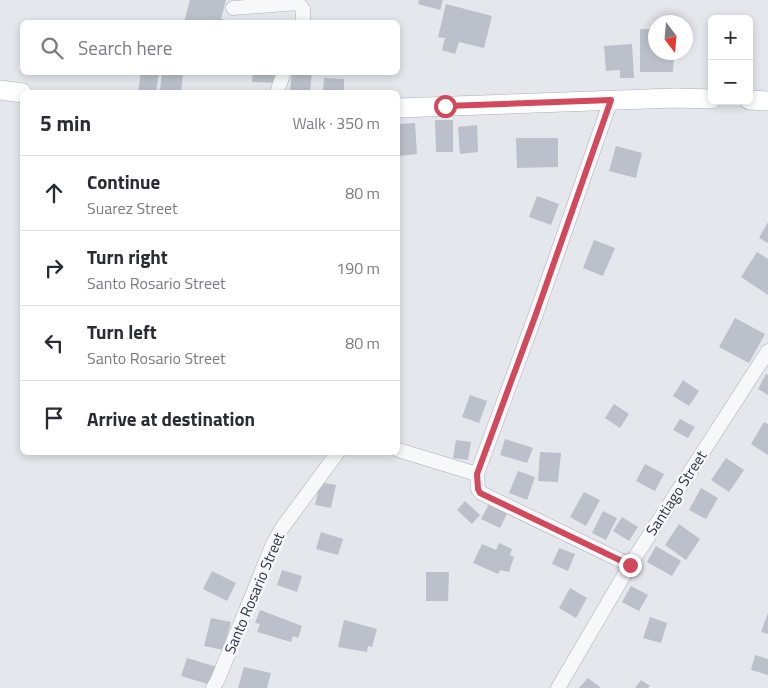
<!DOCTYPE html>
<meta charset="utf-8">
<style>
:root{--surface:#fff;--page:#f2f2f3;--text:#2b2b33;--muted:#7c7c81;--line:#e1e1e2}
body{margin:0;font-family:"Titillium Web",sans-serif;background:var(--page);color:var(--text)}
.controls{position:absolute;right:15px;top:15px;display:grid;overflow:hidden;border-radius:8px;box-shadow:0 2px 8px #0003}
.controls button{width:45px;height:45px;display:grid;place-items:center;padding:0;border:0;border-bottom:1px solid var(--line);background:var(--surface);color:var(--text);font:25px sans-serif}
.compass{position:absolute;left:648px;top:15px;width:45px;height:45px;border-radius:50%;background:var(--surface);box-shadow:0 2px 8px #0003;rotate:164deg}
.stop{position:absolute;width:15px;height:15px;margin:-11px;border:4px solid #d1495b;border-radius:50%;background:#fff}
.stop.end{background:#d1495b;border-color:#fff;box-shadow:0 1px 5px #0008}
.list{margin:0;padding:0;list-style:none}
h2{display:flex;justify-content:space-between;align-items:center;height:65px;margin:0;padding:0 20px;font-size:21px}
h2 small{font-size:16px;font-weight:400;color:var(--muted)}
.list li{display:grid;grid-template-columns:32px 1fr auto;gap:15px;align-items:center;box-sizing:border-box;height:75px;padding:0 20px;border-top:1px solid var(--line)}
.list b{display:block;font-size:19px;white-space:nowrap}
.list p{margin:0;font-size:16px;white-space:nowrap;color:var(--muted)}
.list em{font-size:16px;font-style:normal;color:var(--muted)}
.icon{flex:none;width:28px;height:28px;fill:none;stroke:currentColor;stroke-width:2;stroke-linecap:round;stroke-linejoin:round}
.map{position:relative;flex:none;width:768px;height:688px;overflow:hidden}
.search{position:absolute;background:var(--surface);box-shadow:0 2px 8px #0003;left:20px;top:20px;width:380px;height:55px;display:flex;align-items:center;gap:12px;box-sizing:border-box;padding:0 18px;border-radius:8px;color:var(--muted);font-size:19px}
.panel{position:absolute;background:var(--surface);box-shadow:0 2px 8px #0003;left:20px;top:90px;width:380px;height:365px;border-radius:8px}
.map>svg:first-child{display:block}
.building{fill:#bbc0ca}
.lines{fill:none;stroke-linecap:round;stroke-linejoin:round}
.street-casing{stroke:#a9aeb7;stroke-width:15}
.secondary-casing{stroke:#a9aeb7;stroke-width:20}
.street{stroke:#f7f8fa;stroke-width:14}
.secondary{stroke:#fff;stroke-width:19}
.route{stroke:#d1495b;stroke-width:6}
.labels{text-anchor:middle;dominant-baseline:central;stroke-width:5;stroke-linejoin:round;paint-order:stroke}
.street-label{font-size:15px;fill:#2b3445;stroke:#f4f6f9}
</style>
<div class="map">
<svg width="768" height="688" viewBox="0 0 768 688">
<rect width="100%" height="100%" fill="#e4e7ec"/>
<path class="building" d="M 190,0 L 226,0 L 221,19 L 226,20 L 226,22 L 184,22 Z
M 419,0 L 443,0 L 440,10 L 418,4 Z
M 446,4 L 492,16 L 484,48 L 459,42 L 455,54 L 442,50 L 445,38 L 438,37 Z
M 640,29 L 656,29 L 656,52 L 674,52 L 673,72 L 640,72 Z
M 632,44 L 634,78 L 620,78 L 620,70 L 606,71 L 604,46 Z
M 141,72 L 159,72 L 156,92 L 138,92 Z
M 162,72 L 183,72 L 181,92 L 160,90 Z
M 253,72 L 277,72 L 277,83 L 252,82 Z
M 292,72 L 312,72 L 310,92 L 290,92 Z
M 324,78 L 344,79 L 344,92 L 323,92 Z
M 435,120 L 453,120 L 453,152 L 436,152 Z
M 415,123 L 417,154 L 398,156 L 398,124 Z
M 477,125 L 478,152 L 460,154 L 458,127 Z
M 516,138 L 558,138 L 558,167 L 517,168 Z
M 616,146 L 642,153 L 636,178 L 609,171 Z
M 537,196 L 559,204 L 551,225 L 529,217 Z
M 768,222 L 768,243 L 759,238 Z
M 594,240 L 615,248 L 603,276 L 583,268 Z
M 757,252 L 768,259 L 768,295 L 741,277 Z
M 735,318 L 765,334 L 749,363 L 719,347 Z
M 766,374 L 768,375 L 768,395 L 758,389 Z
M 683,380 L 699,391 L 689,406 L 673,396 Z
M 470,395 L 487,401 L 479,423 L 462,417 Z
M 614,404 L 629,414 L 620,428 L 605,418 Z
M 680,419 L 695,427 L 688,438 L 673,430 Z
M 764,422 L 768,424 L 768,455 L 751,444 Z
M 505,439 L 533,448 L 527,463 L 500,455 Z
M 456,440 L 471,442 L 468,460 L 453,458 Z
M 540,452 L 561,453 L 558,482 L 538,481 Z
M 726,458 L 744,470 L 729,492 L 711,480 Z
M 645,464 L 664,474 L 655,491 L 636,481 Z
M 518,471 L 535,477 L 527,500 L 509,493 Z
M 320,482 L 336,485 L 331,508 L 315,505 Z
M 701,488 L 718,498 L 706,519 L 689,510 Z
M 584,492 L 600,500 L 586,526 L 570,517 Z
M 465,501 L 480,515 L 472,524 L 457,510 Z
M 490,502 L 508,512 L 500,528 L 481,519 Z
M 603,511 L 617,518 L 606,540 L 592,533 Z
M 622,517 L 638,527 L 629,541 L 613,531 Z
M 679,524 L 700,539 L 686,560 L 665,545 Z
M 321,532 L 343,539 L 338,555 L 316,549 Z
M 499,543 L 512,549 L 510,555 L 514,557 L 509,572 L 500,570 L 498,574 L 473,563 L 482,544 L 496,550 Z
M 656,546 L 681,561 L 672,576 L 647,562 Z
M 559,548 L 575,554 L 568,571 L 552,564 Z
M 282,570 L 302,576 L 297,592 L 277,585 Z
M 212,571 L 236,583 L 227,601 L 203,589 Z
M 426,572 L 449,572 L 448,601 L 426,601 Z
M 631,586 L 648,595 L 639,611 L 622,602 Z
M 570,588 L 587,598 L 576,618 L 559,608 Z
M 260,610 L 302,626 L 298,638 L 293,636 L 291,642 L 257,632 L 260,624 L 255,623 Z
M 768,613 L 768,634 L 761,632 Z
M 650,617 L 667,623 L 661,643 L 643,638 Z
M 211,618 L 231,622 L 223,650 L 204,646 Z
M 344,620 L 377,629 L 372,647 L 368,646 L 367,652 L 338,647 Z
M 755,655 L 768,659 L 768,675 L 751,670 Z
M 187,658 L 217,667 L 211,685 L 181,676 Z
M 244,667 L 271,673 L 267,688 L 238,688 Z
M 588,678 L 601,688 L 579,688 Z
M 641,680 L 650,686 L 648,688 L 635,688 Z"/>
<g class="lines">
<defs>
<path id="street" d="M 233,8 L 298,3 L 303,9 L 303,22
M 277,92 L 284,72
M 611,100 L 536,314 L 477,474 L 478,489 L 481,493 L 630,565
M 398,450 L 477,474
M 213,688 L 218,679 L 273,544 L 282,528 L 338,452
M 558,688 L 630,565 L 768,351"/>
<path id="secondary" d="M 0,90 L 22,93
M 749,100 L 768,101
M 398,108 L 675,98 L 712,99"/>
</defs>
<use href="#street" class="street-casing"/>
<use href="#secondary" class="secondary-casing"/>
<use href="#street" class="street"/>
<use href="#secondary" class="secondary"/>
</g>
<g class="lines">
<path class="route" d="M 445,106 L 611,100 L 536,314 L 477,474 L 478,489 L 480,493 L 630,565"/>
</g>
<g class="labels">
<g class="street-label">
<text transform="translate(676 493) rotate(-57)">Santiago Street</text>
<text transform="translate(254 593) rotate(-67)">Santo Rosario Street</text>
</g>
</g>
</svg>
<div class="controls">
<button>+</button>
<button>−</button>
</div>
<svg class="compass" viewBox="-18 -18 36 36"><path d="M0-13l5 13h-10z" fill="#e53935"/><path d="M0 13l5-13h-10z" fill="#7c7c81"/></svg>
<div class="stop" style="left:445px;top:106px"></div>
<div class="stop end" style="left:630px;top:565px"></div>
<div class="search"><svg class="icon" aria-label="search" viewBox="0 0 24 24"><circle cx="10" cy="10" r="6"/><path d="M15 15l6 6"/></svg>Search here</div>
<section class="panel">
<h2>5 min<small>Walk · 350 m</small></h2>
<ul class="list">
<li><svg class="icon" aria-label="ahead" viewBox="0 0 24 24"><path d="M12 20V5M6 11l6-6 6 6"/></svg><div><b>Continue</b><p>Suarez Street</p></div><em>80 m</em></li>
<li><svg class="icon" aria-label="right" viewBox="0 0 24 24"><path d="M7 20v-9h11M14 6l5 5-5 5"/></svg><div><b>Turn right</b><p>Santo Rosario Street</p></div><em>190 m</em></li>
<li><svg class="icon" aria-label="left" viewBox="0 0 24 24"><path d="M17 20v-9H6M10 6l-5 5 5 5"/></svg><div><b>Turn left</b><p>Santo Rosario Street</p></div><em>80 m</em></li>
<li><svg class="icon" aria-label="arrive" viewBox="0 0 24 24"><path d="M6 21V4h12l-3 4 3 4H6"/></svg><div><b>Arrive at destination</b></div></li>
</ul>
</section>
</div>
